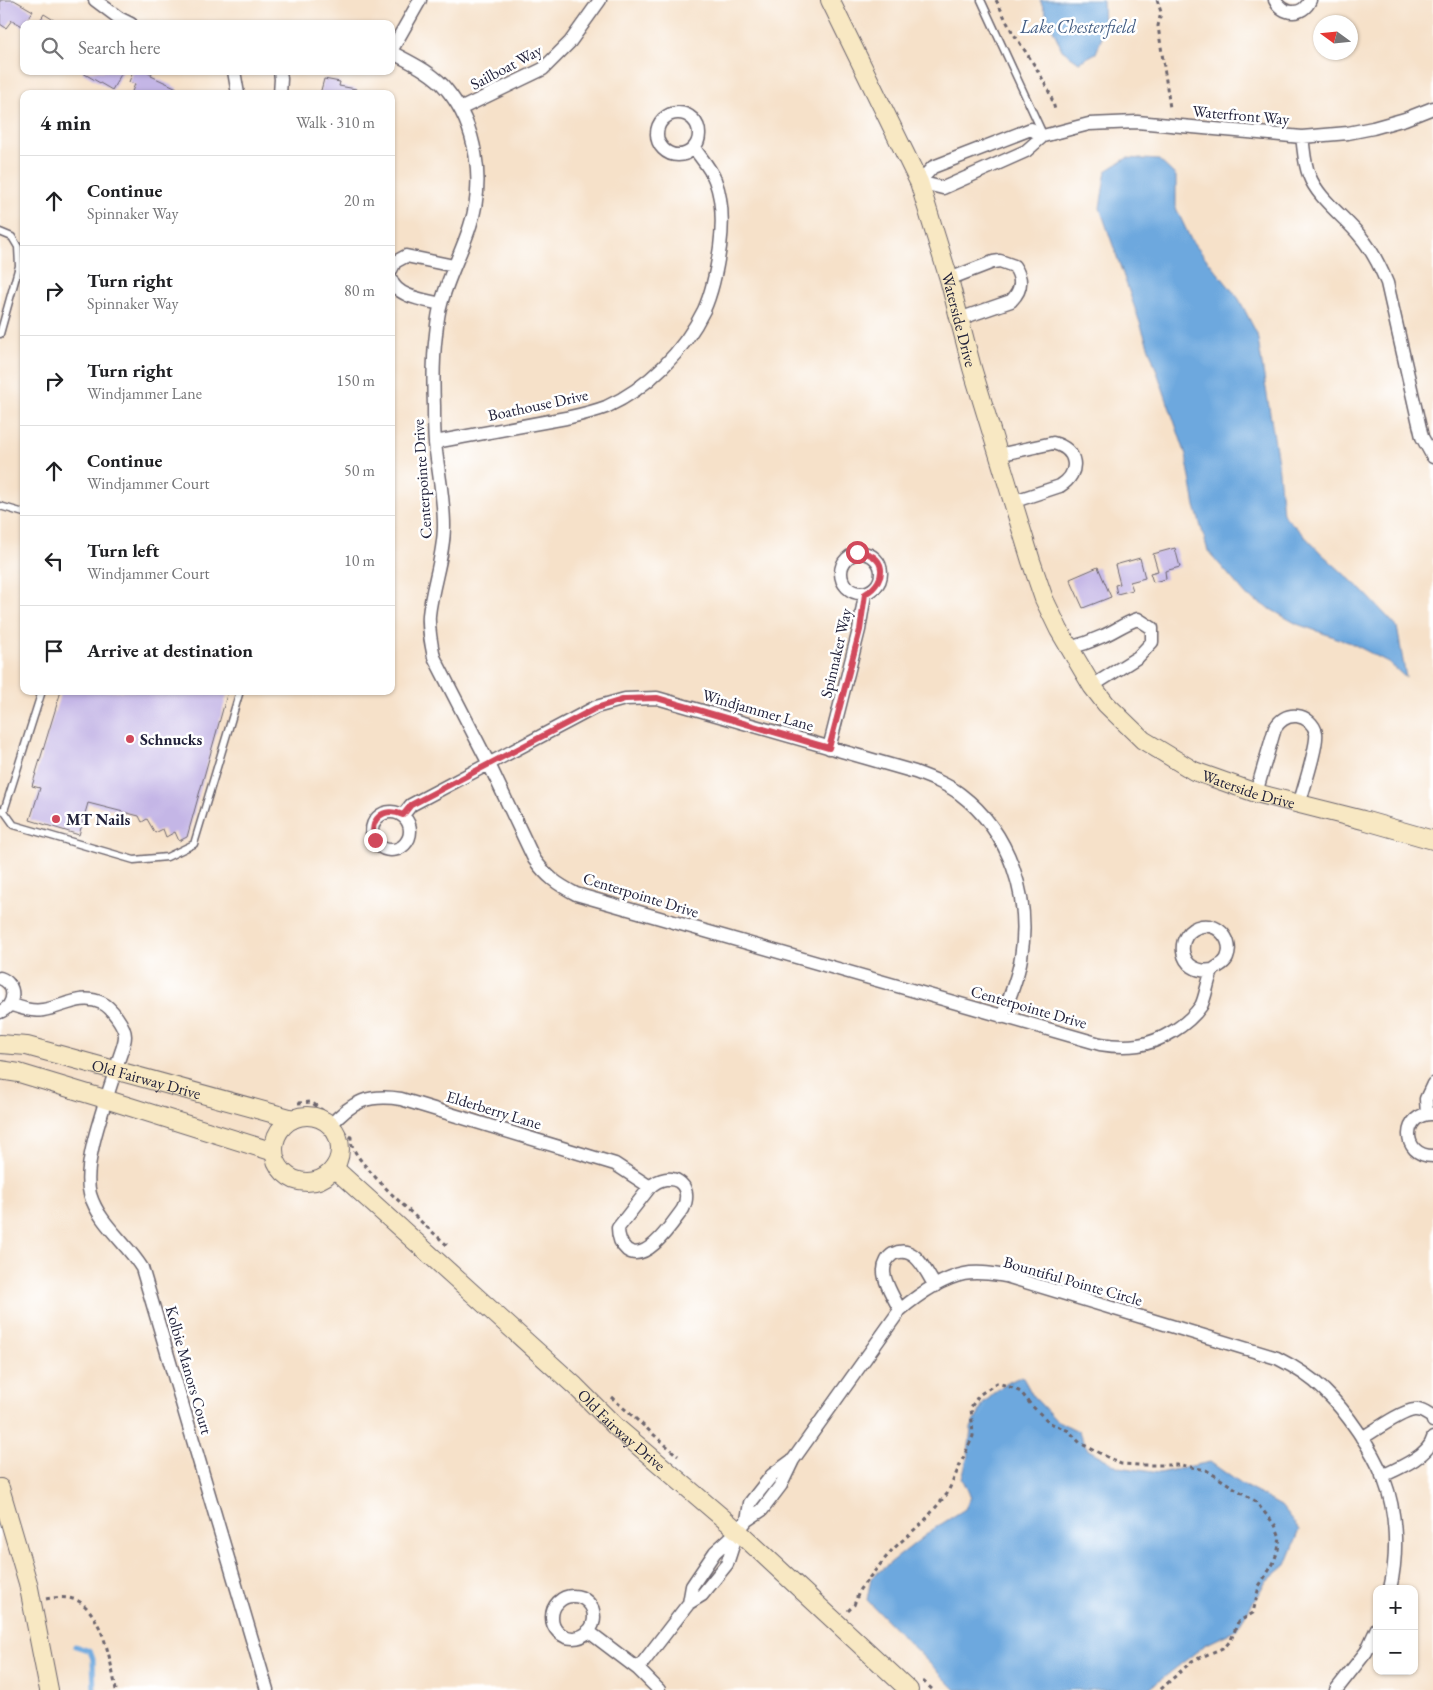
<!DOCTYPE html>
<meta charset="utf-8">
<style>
:root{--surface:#fff;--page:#f6f6f6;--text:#202124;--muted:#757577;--line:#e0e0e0}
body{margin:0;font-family:"EB Garamond",serif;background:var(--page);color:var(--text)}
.controls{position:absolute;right:15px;bottom:15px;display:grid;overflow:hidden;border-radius:10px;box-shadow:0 1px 4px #0004}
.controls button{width:45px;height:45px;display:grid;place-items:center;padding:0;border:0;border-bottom:1px solid var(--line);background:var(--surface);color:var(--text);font:25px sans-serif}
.compass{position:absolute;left:1313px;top:15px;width:45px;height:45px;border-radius:50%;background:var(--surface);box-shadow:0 1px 4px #0004;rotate:285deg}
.stop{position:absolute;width:15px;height:15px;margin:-11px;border:4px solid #d1495b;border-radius:50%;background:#fff}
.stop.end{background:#d1495b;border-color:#fff;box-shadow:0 1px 5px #0008}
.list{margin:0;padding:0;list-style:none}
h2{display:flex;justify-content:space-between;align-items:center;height:65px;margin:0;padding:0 20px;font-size:21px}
h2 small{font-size:16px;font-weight:400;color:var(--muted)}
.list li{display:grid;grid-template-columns:32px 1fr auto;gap:15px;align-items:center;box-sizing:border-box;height:90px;padding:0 20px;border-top:1px solid var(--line)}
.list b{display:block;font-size:19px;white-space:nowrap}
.list p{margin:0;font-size:16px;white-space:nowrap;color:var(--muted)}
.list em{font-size:16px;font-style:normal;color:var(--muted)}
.icon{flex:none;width:28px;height:28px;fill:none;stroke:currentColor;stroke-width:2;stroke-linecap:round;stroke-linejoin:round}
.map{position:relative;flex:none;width:1433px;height:1690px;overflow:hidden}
.search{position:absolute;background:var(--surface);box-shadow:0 1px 4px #0004;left:20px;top:20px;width:375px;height:55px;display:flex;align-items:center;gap:12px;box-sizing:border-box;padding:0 18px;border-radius:10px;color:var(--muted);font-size:19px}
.panel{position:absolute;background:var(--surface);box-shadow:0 1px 4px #0004;left:20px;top:90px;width:375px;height:605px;border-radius:10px}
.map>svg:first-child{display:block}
.water{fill:#6da8de;stroke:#48658c}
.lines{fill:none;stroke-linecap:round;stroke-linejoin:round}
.stream{stroke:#6da8de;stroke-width:5}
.building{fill:#c4b6e6}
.lane-casing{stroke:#6c656d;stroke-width:9}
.street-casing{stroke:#6c656d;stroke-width:15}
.secondary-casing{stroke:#6c656d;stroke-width:20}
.path{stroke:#6c656d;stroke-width:3;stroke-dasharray:4 4;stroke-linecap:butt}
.lane{stroke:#fff;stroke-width:6}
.street{stroke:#fff;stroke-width:12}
.secondary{stroke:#f8e8c3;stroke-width:18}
.route{stroke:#d1495b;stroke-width:6}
.poi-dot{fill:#d1495b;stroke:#fff;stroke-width:2}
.labels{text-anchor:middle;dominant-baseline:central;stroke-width:5;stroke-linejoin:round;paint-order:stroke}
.street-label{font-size:16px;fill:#22223b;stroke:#fff}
.poi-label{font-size:16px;font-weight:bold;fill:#22223b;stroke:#fff;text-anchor:start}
.water-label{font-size:18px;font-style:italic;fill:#445e84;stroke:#fff}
</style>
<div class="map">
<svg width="1433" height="1690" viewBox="0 0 1433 1690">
<rect width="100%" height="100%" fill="#fff"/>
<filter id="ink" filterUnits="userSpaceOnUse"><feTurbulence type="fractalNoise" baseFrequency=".02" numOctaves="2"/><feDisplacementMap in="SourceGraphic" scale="10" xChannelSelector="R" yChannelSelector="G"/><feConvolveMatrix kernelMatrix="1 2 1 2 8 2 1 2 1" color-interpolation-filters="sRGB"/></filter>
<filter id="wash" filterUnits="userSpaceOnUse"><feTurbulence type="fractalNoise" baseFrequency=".0096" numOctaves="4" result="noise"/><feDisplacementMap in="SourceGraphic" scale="20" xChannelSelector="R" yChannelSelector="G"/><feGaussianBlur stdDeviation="1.12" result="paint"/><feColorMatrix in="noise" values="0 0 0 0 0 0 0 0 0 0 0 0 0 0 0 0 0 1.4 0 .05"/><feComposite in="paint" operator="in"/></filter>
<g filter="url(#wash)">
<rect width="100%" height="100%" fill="#f6e1c9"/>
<path class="water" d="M 1040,0 L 1103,0 L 1104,32 L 1096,53 L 1079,62 L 1062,50 Z
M 1127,158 L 1159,160 L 1176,176 L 1176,208 L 1191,240 L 1239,299 L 1257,334 L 1278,462 L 1283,514 L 1322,554 L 1365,593 L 1397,627 L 1406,678 L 1388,662 L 1351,643 L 1297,624 L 1247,596 L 1208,551 L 1195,506 L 1186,455 L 1100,208 L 1106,171 Z
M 1022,1376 L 1033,1396 L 1056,1420 L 1078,1431 L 1087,1449 L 1119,1467 L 1159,1473 L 1210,1462 L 1241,1484 L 1281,1506 L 1300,1530 L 1286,1565 L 1265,1583 L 1236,1630 L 1205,1645 L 1148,1690 L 956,1690 L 867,1600 L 871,1578 L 932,1530 L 965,1509 L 971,1497 L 962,1478 L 968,1455 L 971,1428 L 984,1403 L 1003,1385 Z"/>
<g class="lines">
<path class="stream" d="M 75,1646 L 90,1651 L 93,1659 L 94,1690"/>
</g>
<g id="blocks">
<path class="building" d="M 0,0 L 14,0 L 33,11 L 25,24 L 24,24 L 24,27 L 12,20 L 6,28 L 0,24 Z
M 44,14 L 60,24 L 38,24 Z
M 83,71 L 123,71 L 112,90 L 83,73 Z
M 133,71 L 152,73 L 151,76 L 177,88 L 175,94 L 131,94 L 135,84 L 129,82 Z
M 324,79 L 340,82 L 339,86 L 356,89 L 356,92 L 361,94 L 320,94 Z
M 1175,548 L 1180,567 L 1165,571 L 1166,579 L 1153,582 L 1150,573 L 1158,571 L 1153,554 Z
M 1140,558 L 1145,578 L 1130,582 L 1133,590 L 1117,594 L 1115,585 L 1120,584 L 1115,565 Z
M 1098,567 L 1111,597 L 1083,608 L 1070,579 Z
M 61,691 L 228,691 L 187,837 L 179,841 L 175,832 L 166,837 L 163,829 L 155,833 L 147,819 L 142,822 L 139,816 L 88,803 L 79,835 L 30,820 L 40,788 L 32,786 Z"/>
</g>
</g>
<g filter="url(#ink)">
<use href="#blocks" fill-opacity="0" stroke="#6c656d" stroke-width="1"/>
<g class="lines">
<defs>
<path id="lane" d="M 981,0 L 1042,132
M 0,232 L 12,237 L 18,247 L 19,266 L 0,334
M 0,506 L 24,513
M 0,810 L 4,811 L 42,691
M 4,811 L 14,825 L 134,860 L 167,857 L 194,844 L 240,691"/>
<path id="street" d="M 95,0 L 119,18 L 131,24
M 1275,0 C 1282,15 1303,17 1310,0
M 391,51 L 420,0
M 391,52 C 410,62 434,73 447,90 C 477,126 485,182 470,226 C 462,252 448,277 441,304 C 438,313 437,324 436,334 C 433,358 433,381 434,406 C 434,418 434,431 435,443 C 438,471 444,498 444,526 C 444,557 432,585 429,615 C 428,629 431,643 434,657 L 489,764 L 534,859 C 547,877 557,884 576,894 L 1100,1044 C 1112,1046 1125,1047 1138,1045 C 1160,1042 1188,1025 1201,1006 C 1206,997 1208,977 1213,970 C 1218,965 1224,965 1227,958 C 1234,941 1219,923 1202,926 C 1173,931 1177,976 1213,970
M 234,71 L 238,94
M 280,94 L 281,79 L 280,71
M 460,109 L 543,69 L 570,42 L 600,0
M657 134a21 21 0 1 1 42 0a21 21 0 1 1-42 0Z
M 1043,136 L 1031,129 L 933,167 L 919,182 L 943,188 L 1026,151 L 1043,136 L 1089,124 L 1137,122 L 1302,137 L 1348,133 L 1373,128 L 1405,119 L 1433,108
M 1302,137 C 1304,149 1304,163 1309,175 C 1318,199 1344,216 1360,236 C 1372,250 1380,266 1387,283 L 1422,437 L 1433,457
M 391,270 L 395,262 L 406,256 L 454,266
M 391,279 C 396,297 425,300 441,304
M 949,279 L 993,262 L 1000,261 L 1014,266 C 1023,279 1022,290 1011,301 L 959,319
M 435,442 L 566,418 C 579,415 593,412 606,407 C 648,388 684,351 704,310 C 713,290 717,268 720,247 C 723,224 723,201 715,180 C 711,169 701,158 694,148
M 998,455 L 1053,443 C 1078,449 1081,473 1060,486 L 1012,502
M841 573a20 20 0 1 1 40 0a20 20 0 1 1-40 0Z
M 1069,648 C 1081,645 1092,641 1103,636 C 1115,631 1125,623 1138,619 L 1152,628 L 1152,642 L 1138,657 L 1092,686
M 829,748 L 859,630 L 865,594
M 1256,793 L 1275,728 C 1280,720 1287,715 1297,716 C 1306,717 1314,724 1316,733 C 1318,745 1303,790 1299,805
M372 831a19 19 0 1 1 38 0a19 19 0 1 1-38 0Z
M 403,815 L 411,805 L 596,707 L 625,699 L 657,698 L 915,772 C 931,778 947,784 960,794 C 1010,832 1031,897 1021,958 C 1018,978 1009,998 1002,1017
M 0,978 C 17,984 16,1005 0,1012
M 10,1004 C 21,1008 32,1012 43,1010 C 64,1007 81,993 102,1003 C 111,1007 125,1026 125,1036 C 125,1044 120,1054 118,1062 C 109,1094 81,1162 90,1194 C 99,1224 126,1242 142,1268 L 267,1690
M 1427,1114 L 1426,1099 L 1433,1084
M 1433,1114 C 1402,1112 1400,1156 1433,1156
M 330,1126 C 352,1101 369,1094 401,1099 L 615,1164 L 650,1187 L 618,1228 C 618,1237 620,1244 627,1250 C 647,1264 673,1222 683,1209 C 695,1183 670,1169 650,1187
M 900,1310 C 895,1300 883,1281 884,1270 C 884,1264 888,1257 893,1254 C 915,1243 926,1272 935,1286
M 1362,1438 C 1374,1431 1402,1411 1414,1410 C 1421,1409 1427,1414 1432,1417 L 1433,1421
M 1382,1476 C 1397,1469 1429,1456 1433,1438
M 747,1520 L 750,1503 L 772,1475 L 791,1461
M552 1617a21 21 0 1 1 42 0a21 21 0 1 1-42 0Z
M 689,1603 L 692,1586 L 715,1552 L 738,1531 L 747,1520 L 762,1510 L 781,1485 L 793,1460 L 900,1310 C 918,1295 940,1279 964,1274 C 978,1271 993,1274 1006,1276 L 1277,1358 C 1293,1366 1311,1377 1324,1390 C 1347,1412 1372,1449 1384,1479 C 1397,1513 1398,1554 1390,1589
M 588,1631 L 638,1669 L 659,1690
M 638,1669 L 689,1603 L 702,1595 L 727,1564 L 737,1533
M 1336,1690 L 1366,1652 L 1377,1628"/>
<g id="secondary">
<path id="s1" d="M 830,0 L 919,182 L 949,279 L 972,368 L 1031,561 L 1044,599 L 1059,630 L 1092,686 L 1106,704 L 1143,740 L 1194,771 L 1256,793 L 1363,820 L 1433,840"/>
<path id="s2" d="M 0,1044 L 27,1046 L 293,1119"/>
<path d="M 0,1070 L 19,1073 L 105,1099 L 274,1152"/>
<circle cx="307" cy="1149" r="33"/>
<path id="s3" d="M 334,1168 L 575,1386 L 615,1426 L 738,1531 L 909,1690"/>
<path d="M 0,1488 L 28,1583 L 49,1690"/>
</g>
</defs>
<use href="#lane" class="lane-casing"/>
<use href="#street" class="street-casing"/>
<use href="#secondary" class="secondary-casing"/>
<path class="path" d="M 996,0 C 1001,9 1005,19 1010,28 C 1026,54 1048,80 1055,110
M 1157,0 L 1161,12 L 1158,26 L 1170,108
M 298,1103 L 311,1102 L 325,1112
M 343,1132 L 351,1137 C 351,1140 351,1142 352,1145 C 358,1167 427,1227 447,1245
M 611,1397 L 678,1456
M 46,1599 C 57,1597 70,1596 80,1602 C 104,1619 111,1663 116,1690
M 848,1611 L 854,1605 L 860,1589 L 892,1550 L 925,1520 L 947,1494 L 973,1436 L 971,1407 L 979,1395 L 997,1383 L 1008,1386 L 1021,1392 L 1031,1405 L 1050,1423 L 1069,1431 L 1080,1443 L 1121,1464 L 1139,1465 L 1181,1465 L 1206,1470 L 1255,1501 L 1275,1525 L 1280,1537 L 1278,1550 L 1273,1564 L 1259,1586 L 1253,1613 L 1238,1622 L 1231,1640 L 1225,1647 L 1192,1661 L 1160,1690
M 923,1681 L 933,1690"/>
<use href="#lane" class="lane"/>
<use href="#street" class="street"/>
<use href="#secondary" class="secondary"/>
</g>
</g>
<g class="lines" filter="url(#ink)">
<path class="route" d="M 375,840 C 368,820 383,806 403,815 L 411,805 L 596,708 L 625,699 L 657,698 L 829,748 L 860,630 L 865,594 C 889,580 886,553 857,552"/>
</g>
<g class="poi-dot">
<circle cx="130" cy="739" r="5"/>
<circle cx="56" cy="819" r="5"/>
</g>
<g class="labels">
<g class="street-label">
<text transform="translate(506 67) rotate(-28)">Sailboat Way</text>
<text transform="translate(1241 115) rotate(5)">Waterfront Way</text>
<text stroke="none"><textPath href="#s1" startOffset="346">Waterside Drive</textPath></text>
<text transform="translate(538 405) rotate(-12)">Boathouse Drive</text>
<text transform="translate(422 479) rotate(-94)">Centerpointe Drive</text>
<text transform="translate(836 653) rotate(-77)">Spinnaker Way</text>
<text transform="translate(758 710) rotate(16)">Windjammer Lane</text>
<text stroke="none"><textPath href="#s1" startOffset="929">Waterside Drive</textPath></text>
<text transform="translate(641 895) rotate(17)">Centerpointe Drive</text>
<text transform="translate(1029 1007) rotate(16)">Centerpointe Drive</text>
<text stroke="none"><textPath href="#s2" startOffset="151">Old Fairway Drive</textPath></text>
<text transform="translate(494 1110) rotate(17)">Elderberry Lane</text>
<text transform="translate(1073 1281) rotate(16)">Bountiful Pointe Circle</text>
<text transform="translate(189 1370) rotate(74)">Kolbie Manors Court</text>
<text stroke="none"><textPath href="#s3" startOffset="389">Old Fairway Drive</textPath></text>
</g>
<g class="poi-label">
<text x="140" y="739">Schnucks</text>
<text x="66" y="819">MT Nails</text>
</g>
<g class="water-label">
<text x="1078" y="26">Lake Chesterfield</text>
</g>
</g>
</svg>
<div class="controls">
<button>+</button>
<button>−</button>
</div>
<svg class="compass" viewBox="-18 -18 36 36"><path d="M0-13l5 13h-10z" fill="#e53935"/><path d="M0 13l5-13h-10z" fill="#757577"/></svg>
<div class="stop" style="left:857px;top:552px"></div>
<div class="stop end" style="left:375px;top:840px"></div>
<div class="search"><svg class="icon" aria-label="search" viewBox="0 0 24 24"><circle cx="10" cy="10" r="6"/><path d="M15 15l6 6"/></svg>Search here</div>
<section class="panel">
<h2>4 min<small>Walk · 310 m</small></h2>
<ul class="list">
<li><svg class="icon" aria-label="ahead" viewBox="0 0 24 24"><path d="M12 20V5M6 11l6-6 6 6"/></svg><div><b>Continue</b><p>Spinnaker Way</p></div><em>20 m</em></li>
<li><svg class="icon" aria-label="right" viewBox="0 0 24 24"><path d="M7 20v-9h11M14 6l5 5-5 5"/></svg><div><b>Turn right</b><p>Spinnaker Way</p></div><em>80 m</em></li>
<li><svg class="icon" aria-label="right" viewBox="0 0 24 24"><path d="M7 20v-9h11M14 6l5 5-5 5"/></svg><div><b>Turn right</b><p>Windjammer Lane</p></div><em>150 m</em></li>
<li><svg class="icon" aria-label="ahead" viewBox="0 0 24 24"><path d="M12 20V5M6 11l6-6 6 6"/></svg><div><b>Continue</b><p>Windjammer Court</p></div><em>50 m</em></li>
<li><svg class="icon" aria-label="left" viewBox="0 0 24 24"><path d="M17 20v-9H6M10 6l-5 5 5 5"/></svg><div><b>Turn left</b><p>Windjammer Court</p></div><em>10 m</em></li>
<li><svg class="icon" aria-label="arrive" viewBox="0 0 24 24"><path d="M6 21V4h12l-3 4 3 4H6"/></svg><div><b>Arrive at destination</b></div></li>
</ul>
</section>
</div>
